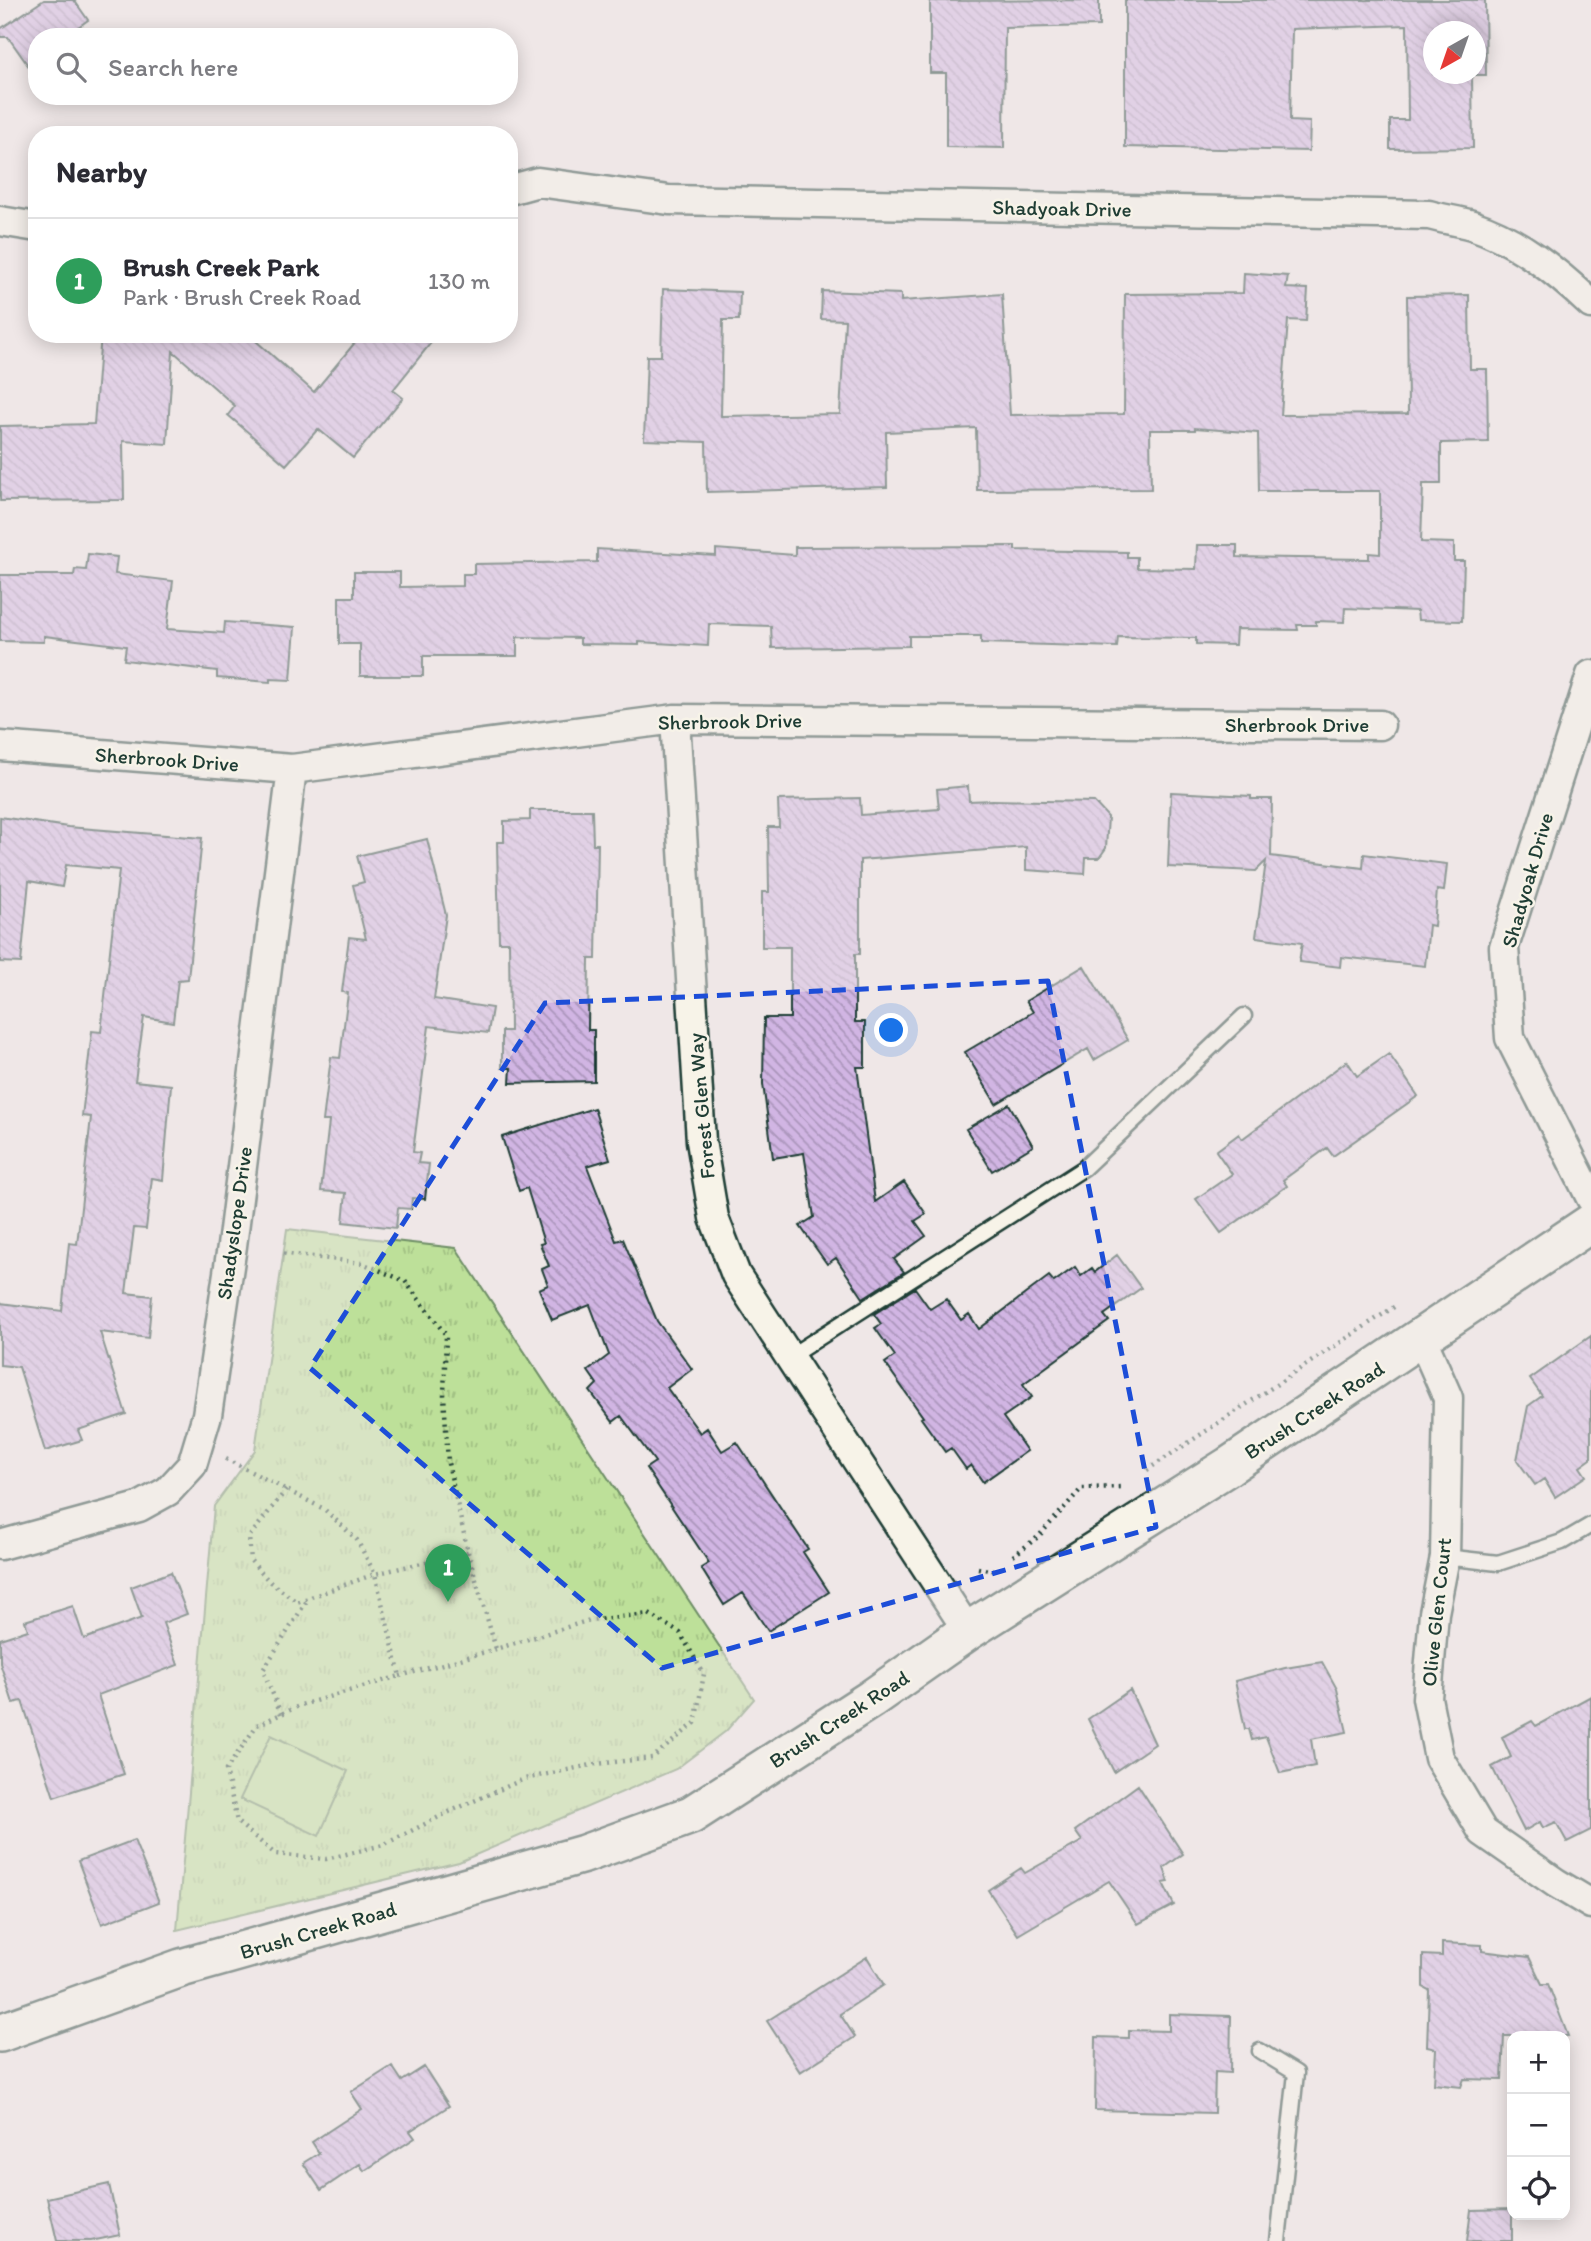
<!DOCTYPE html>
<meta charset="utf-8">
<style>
:root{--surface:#fff;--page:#f2f2f3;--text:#2b2b33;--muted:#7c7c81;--line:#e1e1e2;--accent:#1f3d34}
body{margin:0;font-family:Itim,sans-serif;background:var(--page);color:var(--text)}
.controls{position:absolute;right:21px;bottom:21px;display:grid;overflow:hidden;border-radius:14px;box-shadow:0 4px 18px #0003}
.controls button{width:63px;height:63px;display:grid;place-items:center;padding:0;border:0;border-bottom:2px solid var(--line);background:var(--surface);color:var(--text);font:35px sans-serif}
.compass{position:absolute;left:1423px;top:21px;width:63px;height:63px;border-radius:50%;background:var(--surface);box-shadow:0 4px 18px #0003;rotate:220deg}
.you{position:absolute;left:892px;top:1031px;width:24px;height:24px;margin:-18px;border:5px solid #fff;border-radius:50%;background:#1a73e8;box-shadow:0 0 0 10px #1a73e833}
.badge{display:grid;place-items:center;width:46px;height:46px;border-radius:50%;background:var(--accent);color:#fff;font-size:23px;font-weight:700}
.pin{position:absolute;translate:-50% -58px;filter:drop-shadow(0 2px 4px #0008)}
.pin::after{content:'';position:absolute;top:37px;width:24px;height:21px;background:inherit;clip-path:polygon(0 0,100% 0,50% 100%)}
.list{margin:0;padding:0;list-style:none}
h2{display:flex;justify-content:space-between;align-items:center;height:91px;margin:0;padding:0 28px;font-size:30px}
h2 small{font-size:23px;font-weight:400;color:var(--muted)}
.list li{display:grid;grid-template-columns:46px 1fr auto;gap:21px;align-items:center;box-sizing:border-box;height:126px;padding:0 28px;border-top:2px solid var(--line)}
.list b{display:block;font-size:26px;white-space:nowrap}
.list p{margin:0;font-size:23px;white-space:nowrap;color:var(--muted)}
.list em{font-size:23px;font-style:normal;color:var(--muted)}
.icon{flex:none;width:38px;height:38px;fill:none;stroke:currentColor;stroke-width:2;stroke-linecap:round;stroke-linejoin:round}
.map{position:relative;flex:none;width:1591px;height:2241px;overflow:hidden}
.search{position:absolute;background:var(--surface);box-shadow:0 4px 18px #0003;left:28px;top:28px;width:490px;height:77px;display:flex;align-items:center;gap:18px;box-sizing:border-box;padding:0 24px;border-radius:28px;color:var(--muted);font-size:26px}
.panel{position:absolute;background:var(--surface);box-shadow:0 4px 18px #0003;left:28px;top:126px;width:490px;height:217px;border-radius:28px}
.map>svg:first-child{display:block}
.park{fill:url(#park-tufts);stroke:#6e8e66;stroke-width:2}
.pitch{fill:#bde099;stroke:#6e8e66;stroke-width:2}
.building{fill:url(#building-back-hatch);stroke:#1f3d34;stroke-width:2;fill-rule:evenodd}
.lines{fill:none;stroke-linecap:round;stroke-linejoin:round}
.service-casing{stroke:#1f3d34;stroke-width:19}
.minor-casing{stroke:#1f3d34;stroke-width:33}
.tertiary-casing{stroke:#1f3d34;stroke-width:42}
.path{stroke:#1f3d34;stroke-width:4.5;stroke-dasharray:2 5;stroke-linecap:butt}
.service{stroke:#f7f3e8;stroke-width:14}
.minor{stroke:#f7f3e8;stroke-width:28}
.tertiary{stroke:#f7f3e8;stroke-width:37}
.marked{fill:none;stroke:#1d4ed8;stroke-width:5;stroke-dasharray:14 9;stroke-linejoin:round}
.labels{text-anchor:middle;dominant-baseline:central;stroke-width:5;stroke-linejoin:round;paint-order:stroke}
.street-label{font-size:21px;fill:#1f3d34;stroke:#f7f3e8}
</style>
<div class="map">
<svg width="1591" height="2241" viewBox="0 0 1591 2241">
<defs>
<pattern id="park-tufts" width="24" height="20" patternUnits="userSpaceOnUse" patternTransform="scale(1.75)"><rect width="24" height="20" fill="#bde099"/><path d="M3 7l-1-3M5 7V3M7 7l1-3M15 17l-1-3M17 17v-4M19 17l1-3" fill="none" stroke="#a2c184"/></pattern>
<pattern id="building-back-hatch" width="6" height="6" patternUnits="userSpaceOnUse" patternTransform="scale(1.75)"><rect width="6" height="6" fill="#d1b5e3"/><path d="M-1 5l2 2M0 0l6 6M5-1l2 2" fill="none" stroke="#a994b9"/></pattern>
</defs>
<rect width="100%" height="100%" fill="#efe7e7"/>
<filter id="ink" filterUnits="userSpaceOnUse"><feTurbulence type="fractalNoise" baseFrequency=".0143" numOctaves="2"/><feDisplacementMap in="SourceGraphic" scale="14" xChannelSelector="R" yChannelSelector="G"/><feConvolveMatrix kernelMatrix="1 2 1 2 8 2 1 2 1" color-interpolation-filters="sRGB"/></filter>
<g filter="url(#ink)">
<path class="park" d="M 287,1229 L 456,1248 L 754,1699 L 726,1731 L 676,1769 L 459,1862 L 177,1930 L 214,1506 L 255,1450 Z"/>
<path class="pitch" d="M 271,1735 L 348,1771 L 319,1836 L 240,1799 Z"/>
<path class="building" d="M 44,0 L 74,0 L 88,20 L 64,37 L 37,37 L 37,78 L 8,37 L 0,37 L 0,29 Z
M 1099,0 L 1099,26 L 1005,28 L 1004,148 L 946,147 L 946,73 L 930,73 L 930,1 Z
M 1125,0 L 1485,0 L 1486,75 L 1472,75 L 1473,148 L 1390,149 L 1390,120 L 1408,120 L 1407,25 L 1292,29 L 1290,121 L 1310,122 L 1309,151 L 1125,147 ZM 1433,32 L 1475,32 L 1475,74 L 1433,74 Z
M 1244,273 L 1288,276 L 1286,288 L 1308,289 L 1306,321 L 1288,320 L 1281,415 L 1408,414 L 1407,296 L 1469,295 L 1470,369 L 1487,369 L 1488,442 L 1441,443 L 1441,484 L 1423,484 L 1421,542 L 1454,543 L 1454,561 L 1464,561 L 1462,621 L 1418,620 L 1417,611 L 1345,608 L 1344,622 L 1316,621 L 1316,625 L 1297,625 L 1298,630 L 1236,629 L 1235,645 L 1196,644 L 1196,638 L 1118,637 L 1117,647 L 981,643 L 981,636 L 909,636 L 909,646 L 772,648 L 771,626 L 709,624 L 708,646 L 639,642 L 639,645 L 580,644 L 580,638 L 517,637 L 517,656 L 423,656 L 423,676 L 360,676 L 360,644 L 339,644 L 339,597 L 354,597 L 354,572 L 400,572 L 400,587 L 463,586 L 463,574 L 474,574 L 474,564 L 597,562 L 597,549 L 716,556 L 716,549 L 795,555 L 795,547 L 1015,546 L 1015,550 L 1127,552 L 1127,557 L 1137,557 L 1137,568 L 1196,569 L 1197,545 L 1237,545 L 1237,557 L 1369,559 L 1369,553 L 1380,554 L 1380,491 L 1259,491 L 1258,433 L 1195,428 L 1195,430 L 1150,430 L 1151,489 L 977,490 L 976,428 L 886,432 L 887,487 L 707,492 L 706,442 L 644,440 L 647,356 L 661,356 L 663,289 L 740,292 L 739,320 L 723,320 L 721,416 L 840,414 L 845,320 L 821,319 L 822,291 L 901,294 L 901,301 L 1002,294 L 1010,415 L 1124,414 L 1125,294 L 1243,293 Z
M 101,334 L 248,334 L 314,392 L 362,334 L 438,334 L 393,390 L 403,398 L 353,458 L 318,429 L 286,465 L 228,415 L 235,406 L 173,351 L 167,444 L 123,441 L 124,500 L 0,501 L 0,426 L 94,424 Z
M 88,554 L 117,557 L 115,574 L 173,581 L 167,629 L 224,633 L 225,622 L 295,627 L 291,680 L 270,679 L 270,682 L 217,678 L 217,671 L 124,660 L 126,646 L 44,636 L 44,642 L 0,641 L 0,575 L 74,575 L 75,569 L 86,570 Z
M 968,786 L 969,801 L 992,800 L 1094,802 L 1108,817 L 1106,848 L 1099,858 L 1086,858 L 1085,874 L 1026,870 L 1026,847 L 860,860 L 860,954 L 855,954 L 855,1022 L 865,1022 L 865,1067 L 857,1067 L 875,1202 L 904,1182 L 926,1214 L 915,1221 L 926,1236 L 894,1259 L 904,1272 L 863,1298 L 836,1258 L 827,1264 L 800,1226 L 814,1217 L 804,1153 L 773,1158 L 763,1084 L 764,1018 L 790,1018 L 790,947 L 762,947 L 762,892 L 769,892 L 768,827 L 779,827 L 778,800 L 860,798 L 861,815 L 939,809 L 937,789 Z
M 1171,792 L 1251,796 L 1251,799 L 1272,799 L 1271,856 L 1363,868 L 1364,854 L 1447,864 L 1444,891 L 1437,890 L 1434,926 L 1429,925 L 1425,966 L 1341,957 L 1340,967 L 1299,962 L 1302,943 L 1256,937 L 1266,861 L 1256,871 L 1168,867 Z
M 530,810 L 592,810 L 593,844 L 598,844 L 596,959 L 589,959 L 588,1030 L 594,1030 L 594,1081 L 510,1083 L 511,1068 L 502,1068 L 502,1031 L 510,1031 L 509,942 L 499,942 L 497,842 L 504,842 L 504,821 L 530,820 Z
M 0,817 L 68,827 L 202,838 L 188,979 L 178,980 L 173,1022 L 144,1017 L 135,1081 L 171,1085 L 163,1180 L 152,1178 L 146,1229 L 134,1228 L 126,1293 L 152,1296 L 148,1338 L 100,1332 L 126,1414 L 78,1430 L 82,1440 L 45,1451 L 19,1367 L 0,1365 L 0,1303 L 62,1311 L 69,1243 L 77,1244 L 91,1117 L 82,1116 L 92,1031 L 101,1032 L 119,870 L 66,865 L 62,887 L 29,881 L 21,963 L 0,962 Z
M 427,839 L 446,915 L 434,999 L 492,1008 L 488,1033 L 429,1026 L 413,1152 L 420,1153 L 418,1163 L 429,1164 L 425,1199 L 412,1198 L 411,1209 L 398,1208 L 396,1228 L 343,1222 L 346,1193 L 321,1191 L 329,1121 L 323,1121 L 331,1057 L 340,1058 L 348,993 L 342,992 L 349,937 L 366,939 L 353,885 L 364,882 L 357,856 Z
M 1084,966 L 1128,1040 L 1094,1060 L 1088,1049 L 996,1104 L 965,1052 L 1033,1012 L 1026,1001 Z
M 1389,1054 L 1418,1096 L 1333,1156 L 1327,1148 L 1283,1180 L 1287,1186 L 1221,1233 L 1196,1199 L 1232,1174 L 1216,1151 L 1239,1134 L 1242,1139 L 1347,1061 L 1357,1076 Z
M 1009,1104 L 1033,1146 L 992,1171 L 966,1129 Z
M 594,1108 L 610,1159 L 587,1166 L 616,1241 L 623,1239 L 657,1321 L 692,1369 L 667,1388 L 700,1433 L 707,1428 L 722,1451 L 737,1442 L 808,1549 L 803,1552 L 829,1592 L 768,1631 L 743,1593 L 724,1605 L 701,1568 L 709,1563 L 646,1468 L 655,1462 L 621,1416 L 613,1422 L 590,1391 L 597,1384 L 588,1371 L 609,1355 L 590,1305 L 552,1320 L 539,1289 L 548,1285 L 542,1269 L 549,1266 L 540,1244 L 544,1243 L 527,1188 L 519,1191 L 502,1137 Z
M 1117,1255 L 1141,1288 L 1104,1315 L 1109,1321 L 1023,1384 L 1032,1397 L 1003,1417 L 1027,1451 L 983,1482 L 971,1465 L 966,1469 L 951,1448 L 945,1452 L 921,1418 L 923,1417 L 885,1363 L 895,1356 L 875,1328 L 881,1324 L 874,1314 L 915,1288 L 930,1309 L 946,1299 L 961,1320 L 969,1314 L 979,1329 L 1049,1276 L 1054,1282 L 1075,1267 L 1081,1276 L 1092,1268 L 1095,1272 Z
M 1591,1336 L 1591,1459 L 1580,1467 L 1586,1476 L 1555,1497 L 1544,1479 L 1535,1485 L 1517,1460 L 1528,1406 L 1542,1396 L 1530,1379 Z
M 171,1572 L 187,1614 L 163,1623 L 178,1665 L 98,1695 L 124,1774 L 54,1797 L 22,1701 L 13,1703 L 0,1663 L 0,1639 L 28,1630 L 25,1621 L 73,1606 L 84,1639 L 142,1618 L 131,1587 Z
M 1322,1662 L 1337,1689 L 1347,1732 L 1311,1739 L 1315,1766 L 1280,1773 L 1266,1737 L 1252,1740 L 1249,1729 L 1245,1729 L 1235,1681 L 1285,1668 Z
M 1130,1690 L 1155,1744 L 1114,1772 L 1088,1719 Z
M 1591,1696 L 1591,1830 L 1567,1842 L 1556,1822 L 1543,1828 L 1540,1822 L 1524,1831 L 1492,1767 L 1511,1757 L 1502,1737 L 1532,1721 L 1536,1726 Z
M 1138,1785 L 1183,1854 L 1164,1868 L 1169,1882 L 1163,1883 L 1174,1905 L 1138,1924 L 1109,1881 L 1018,1935 L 988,1890 L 1021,1868 L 1025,1873 L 1082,1841 L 1075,1831 Z
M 134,1840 L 159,1902 L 102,1924 L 78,1861 Z
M 1442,1943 L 1482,1945 L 1482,1951 L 1529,1957 L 1542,1984 L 1548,1984 L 1568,2036 L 1504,2036 L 1502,2080 L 1464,2079 L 1461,2087 L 1434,2084 L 1436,2049 L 1427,2047 L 1429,1990 L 1423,1987 L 1423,1955 L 1442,1956 Z
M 867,1957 L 884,1985 L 840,2014 L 855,2037 L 800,2072 L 767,2021 Z
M 1169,2014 L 1231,2016 L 1230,2073 L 1215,2072 L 1214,2113 L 1095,2110 L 1096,2037 L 1129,2038 L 1129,2030 L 1169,2031 Z
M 392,2066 L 402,2081 L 424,2067 L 449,2106 L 410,2131 L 415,2138 L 364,2171 L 360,2164 L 321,2190 L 303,2163 L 319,2153 L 312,2142 L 362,2109 L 351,2092 Z
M 109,2184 L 120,2235 L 91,2241 L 57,2241 L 47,2198 Z
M 1512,2209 L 1512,2241 L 1467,2241 L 1471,2210 Z"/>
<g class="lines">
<defs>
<path id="service" d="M 789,1357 L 1084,1168 L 1244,1016
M 1445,1557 L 1498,1563 L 1562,1542 L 1591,1525
M 1260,2051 L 1296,2073 L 1278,2241"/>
<path id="minor" d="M 509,190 L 538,182 L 669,200 L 1429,215 C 1443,219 1459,221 1472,225 C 1518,240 1557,272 1591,304
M 0,221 L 37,227
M 1591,675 L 1504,947 L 1510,1038 L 1591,1198
M 675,719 L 701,1141 L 714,1218 L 736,1275 L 968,1631
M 0,746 L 292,769 L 675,719 L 1380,725
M 1422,1339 L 1448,1398 L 1445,1557 L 1434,1613 L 1427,1698 L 1439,1758 L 1483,1832 L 1556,1883 L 1591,1904
M 0,1545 L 139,1507 L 168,1491 L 192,1465 L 207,1415 L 232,1246 L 292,769"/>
<path id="tertiary" d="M 0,2033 L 181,1968 L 584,1854 L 691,1815 L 871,1699 L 968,1631 L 1229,1466 L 1591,1223"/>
</defs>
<use href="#service" class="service-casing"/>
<use href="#minor" class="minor-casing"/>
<use href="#tertiary" class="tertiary-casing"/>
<path class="path" d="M 226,1459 L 324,1509 L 357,1540 L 375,1574 L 468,1552 L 448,1463 L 444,1395 L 446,1335 L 405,1281 L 362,1263 L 280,1253
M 1147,1470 L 1397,1305
M 286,1490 L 249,1537 L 251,1561 L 270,1582 L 297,1602 L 375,1574 L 400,1676 L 301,1705 L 257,1725 L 226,1770 L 237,1822 L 275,1854 L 326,1859 L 383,1845 L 451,1811 L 524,1779 L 596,1764 L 652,1758 L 695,1723 L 704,1674 L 680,1633 L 649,1614 L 590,1620 L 496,1649 L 468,1552
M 1013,1556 L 1038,1537 L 1082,1488 L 1123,1487
M 978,1568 L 994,1571
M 400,1676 L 496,1649
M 281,1714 L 263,1670 L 308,1599"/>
<use href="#service" class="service"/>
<use href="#minor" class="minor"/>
<use href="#tertiary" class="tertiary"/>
</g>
</g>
<path d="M0 0H1591V2241H0ZM 1048,981 L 1156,1527 L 662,1668 L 310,1368 L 545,1003 Z" fill="#efe7e7" fill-opacity=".55" fill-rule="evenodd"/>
<path class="marked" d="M 1048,981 L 1156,1527 L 662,1668 L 310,1368 L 545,1003 Z"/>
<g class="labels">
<g class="street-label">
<text transform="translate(1062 208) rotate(1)">Shadyoak Drive</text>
<text transform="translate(730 721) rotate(-1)">Sherbrook Drive</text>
<text x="1297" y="724">Sherbrook Drive</text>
<text transform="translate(167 759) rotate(4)">Sherbrook Drive</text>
<text transform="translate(1527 880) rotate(-74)">Shadyoak Drive</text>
<text transform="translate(701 1106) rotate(-95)">Forest Glen Way</text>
<text transform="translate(234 1223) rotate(-82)">Shadyslope Drive</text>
<text transform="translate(1314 1410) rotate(-33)">Brush Creek Road</text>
<text transform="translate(1436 1612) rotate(-84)">Olive Glen Court</text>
<text transform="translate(839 1719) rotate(-33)">Brush Creek Road</text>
<text transform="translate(318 1930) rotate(-16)">Brush Creek Road</text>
</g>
</g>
</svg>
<div class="controls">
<button>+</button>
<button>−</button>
<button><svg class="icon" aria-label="locate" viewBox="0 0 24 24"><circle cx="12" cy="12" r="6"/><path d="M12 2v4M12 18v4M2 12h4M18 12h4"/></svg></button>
</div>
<svg class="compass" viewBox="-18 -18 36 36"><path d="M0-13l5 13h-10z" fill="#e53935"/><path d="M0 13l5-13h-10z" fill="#7c7c81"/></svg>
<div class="you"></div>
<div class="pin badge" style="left:448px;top:1602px;background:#2e9e5b">1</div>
<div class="search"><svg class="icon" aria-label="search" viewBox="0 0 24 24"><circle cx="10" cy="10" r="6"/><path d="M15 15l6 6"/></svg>Search here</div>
<section class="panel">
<h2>Nearby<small></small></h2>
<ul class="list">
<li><span class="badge" style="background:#2e9e5b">1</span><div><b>Brush Creek Park</b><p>Park · Brush Creek Road</p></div><em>130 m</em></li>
</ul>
</section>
</div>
